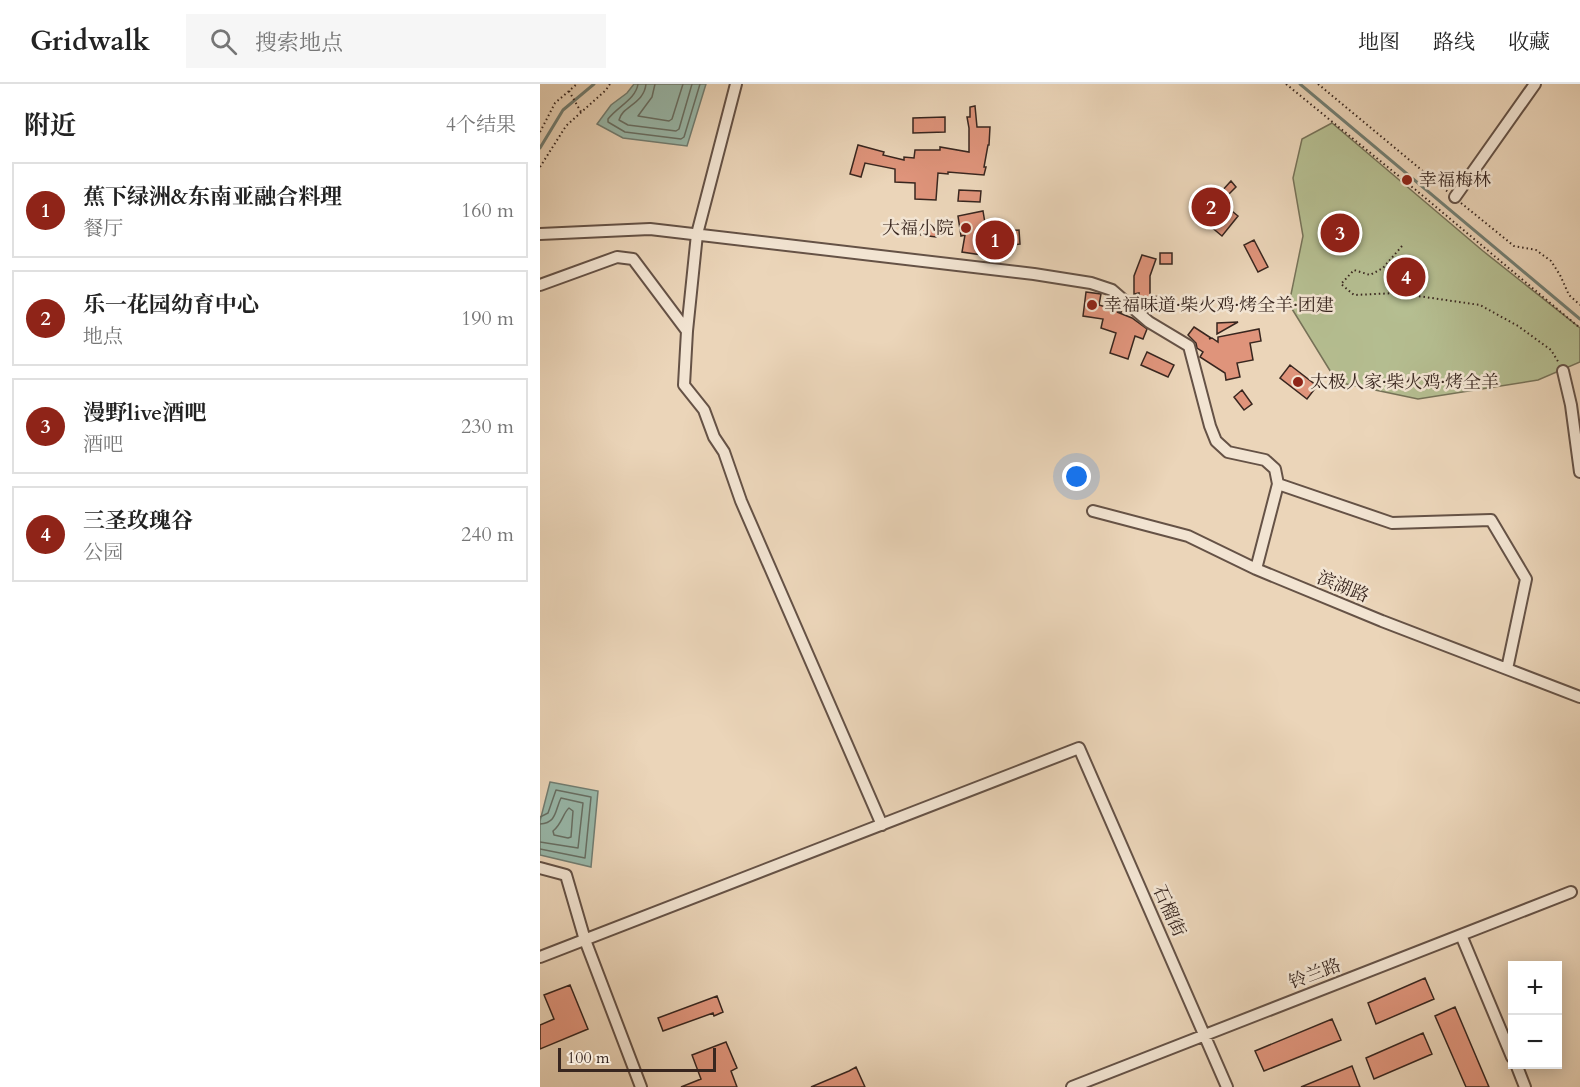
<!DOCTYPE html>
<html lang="zh">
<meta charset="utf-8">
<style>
:root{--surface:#fff;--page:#f6f6f6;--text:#222;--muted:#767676;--line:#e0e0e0;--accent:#8f2418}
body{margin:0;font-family:Cardo,"Noto Serif SC",serif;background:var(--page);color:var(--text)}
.controls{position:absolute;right:18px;bottom:18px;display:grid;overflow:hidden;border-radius:0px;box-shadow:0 3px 15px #0003}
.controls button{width:54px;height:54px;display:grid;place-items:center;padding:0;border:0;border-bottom:2px solid var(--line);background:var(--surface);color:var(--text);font:30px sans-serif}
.scale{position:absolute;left:18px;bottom:15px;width:158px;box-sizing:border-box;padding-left:6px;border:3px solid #38261f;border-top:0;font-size:16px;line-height:21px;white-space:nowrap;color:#38261f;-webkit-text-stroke:4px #f2e4d2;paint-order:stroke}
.you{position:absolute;left:537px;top:393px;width:21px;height:21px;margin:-15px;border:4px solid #fff;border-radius:50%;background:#1a73e8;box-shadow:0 0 0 9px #1a73e833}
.badge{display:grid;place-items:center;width:39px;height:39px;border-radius:50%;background:var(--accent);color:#fff;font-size:20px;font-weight:700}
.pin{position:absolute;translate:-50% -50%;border:3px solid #fff;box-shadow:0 2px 6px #0006}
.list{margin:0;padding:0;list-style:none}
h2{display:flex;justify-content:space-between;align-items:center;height:78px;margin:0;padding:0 24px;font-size:26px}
h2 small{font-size:20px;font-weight:400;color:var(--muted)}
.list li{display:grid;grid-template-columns:39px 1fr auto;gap:18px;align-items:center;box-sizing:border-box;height:96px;margin:0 12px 12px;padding:0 12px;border:2px solid var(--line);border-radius:0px}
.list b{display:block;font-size:22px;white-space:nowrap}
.list p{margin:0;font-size:20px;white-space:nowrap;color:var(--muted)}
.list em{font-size:20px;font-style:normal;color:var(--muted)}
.icon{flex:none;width:33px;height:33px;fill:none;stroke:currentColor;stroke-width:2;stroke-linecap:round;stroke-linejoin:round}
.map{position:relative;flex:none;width:1040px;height:1003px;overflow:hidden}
header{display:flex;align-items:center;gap:36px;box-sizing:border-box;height:84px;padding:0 30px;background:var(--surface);border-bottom:2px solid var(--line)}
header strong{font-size:28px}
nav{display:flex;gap:33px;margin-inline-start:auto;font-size:21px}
.search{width:420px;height:54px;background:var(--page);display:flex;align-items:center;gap:15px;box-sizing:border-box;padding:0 21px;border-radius:0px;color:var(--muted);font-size:22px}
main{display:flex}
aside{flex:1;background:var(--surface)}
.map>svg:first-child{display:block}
.green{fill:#b5be91;stroke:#767258;stroke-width:1.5}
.water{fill:#99b9ab;stroke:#727e73;stroke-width:1.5}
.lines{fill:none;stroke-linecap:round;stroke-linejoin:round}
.shore{stroke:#687065;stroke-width:1.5}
.stream{stroke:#727e73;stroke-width:3}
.building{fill:#df947b;stroke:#38261f;stroke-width:1.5}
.minor-casing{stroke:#655246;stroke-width:14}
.path{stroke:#38261f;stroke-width:2;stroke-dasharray:1.5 3;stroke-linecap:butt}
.minor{stroke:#f2e4d2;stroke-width:10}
.poi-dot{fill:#8f2418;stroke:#f2e4d2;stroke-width:2}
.labels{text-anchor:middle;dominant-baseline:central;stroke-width:5;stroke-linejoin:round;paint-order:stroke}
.poi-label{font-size:18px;fill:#38261f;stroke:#f2e4d2;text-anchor:start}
.street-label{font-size:18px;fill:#38261f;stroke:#f2e4d2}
</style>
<header>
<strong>Gridwalk</strong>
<div class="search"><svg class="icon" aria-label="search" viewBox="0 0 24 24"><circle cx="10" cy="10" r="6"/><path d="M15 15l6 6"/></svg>搜索地点</div>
<nav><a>地图</a><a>路线</a><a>收藏</a></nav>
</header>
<main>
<aside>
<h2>附近<small>4个结果</small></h2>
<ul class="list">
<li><span class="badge">1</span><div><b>蕉下绿洲&amp;东南亚融合料理</b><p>餐厅</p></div><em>160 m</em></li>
<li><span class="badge">2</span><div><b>乐一花园幼育中心</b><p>地点</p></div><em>190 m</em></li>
<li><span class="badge">3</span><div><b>漫野live酒吧</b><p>酒吧</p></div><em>230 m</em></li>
<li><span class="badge">4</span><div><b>三圣玫瑰谷</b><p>公园</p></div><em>240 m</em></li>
</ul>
</aside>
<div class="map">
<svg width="1040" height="1003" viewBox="0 0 1040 1003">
<rect width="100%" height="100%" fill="#ebd5b9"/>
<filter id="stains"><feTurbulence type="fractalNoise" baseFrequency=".00333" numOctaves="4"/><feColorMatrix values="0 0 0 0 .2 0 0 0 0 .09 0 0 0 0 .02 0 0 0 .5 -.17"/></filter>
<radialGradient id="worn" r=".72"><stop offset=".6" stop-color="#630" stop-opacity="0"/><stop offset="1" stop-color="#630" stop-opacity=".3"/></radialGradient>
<path class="green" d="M 792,39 L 943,167 L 1040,244 L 1040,278 L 998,296 L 878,315 L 797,298 L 749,220 L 763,152 L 753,94 L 762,55 Z"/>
<path class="water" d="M 94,0 L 166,0 L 147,62 L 83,54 L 57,40 L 71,21 L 87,9 Z
M 10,698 L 58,707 L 51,783 L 0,771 L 0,737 Z"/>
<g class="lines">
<path class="shore" d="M 98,0 C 96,15 77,23 68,35 L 68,38 L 85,48 L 141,55 L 144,53 L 160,0
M 106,0 C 104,20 82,22 79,36 L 88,41 L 136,47 L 139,45 L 152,0
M 115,0 L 112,13 L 98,32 L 129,37 L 132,35 L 143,0
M 29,724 L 33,727 L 31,753 L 28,754 L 14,751 L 13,747 C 22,740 23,729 29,724 Z
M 0,733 L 8,729 L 16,706 L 51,713 L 45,774 L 0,765
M 0,740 C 17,739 15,726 21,714 L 43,719 L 38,764 L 0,758"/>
<path class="stream" d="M 760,0 L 1040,235
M 0,64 L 23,26 L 54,0"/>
</g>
<path class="building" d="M 435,22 L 437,43 L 450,43 L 449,61 L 448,61 L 444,83 L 446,83 L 444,91 L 408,88 L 408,90 L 398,89 L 396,116 L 375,115 L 375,99 L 355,98 L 355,85 L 325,79 L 321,93 L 310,90 L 318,61 L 344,68 L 343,71 L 364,76 L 364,73 L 374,74 L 375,66 L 400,66 L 400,63 L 429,68 L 429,44 L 427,33 L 430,33 L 430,23 Z
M 405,33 L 405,48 L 373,49 L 373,34 Z
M 691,97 L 696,103 L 681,118 L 698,132 L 682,152 L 652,127 L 674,102 L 681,108 Z
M 419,106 L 441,107 L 440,118 L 418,117 Z
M 443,127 L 446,145 L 458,143 L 459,148 L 479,146 L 480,160 L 462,162 L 463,167 L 442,171 L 422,168 L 425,151 L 421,152 L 418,132 Z
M 382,140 L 397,141 L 396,153 L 381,151 Z
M 801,143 L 806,151 L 799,155 L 794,147 Z
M 714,156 L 728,183 L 718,188 L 704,161 Z
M 620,169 L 632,169 L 632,180 L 620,180 Z
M 602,171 L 616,175 L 610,192 L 610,213 L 621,212 L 623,223 L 605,225 L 600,220 L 599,209 L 594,210 L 594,192 Z
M 546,208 L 561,210 L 559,221 L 582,228 L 577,228 L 592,234 L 607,245 L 603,255 L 595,252 L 588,275 L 570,269 L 576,249 L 561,244 L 563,235 L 543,232 Z
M 698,238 L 677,250 L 677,239 Z
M 654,243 L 671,254 L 669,255 L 672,254 L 678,258 L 678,253 L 719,245 L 721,257 L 710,259 L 713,276 L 697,279 L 700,293 L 686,296 L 685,289 L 660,273 L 663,268 L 657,264 L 656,259 L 648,251 Z
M 607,268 L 634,281 L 628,293 L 601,281 Z
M 750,281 L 777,302 L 767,315 L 740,294 Z
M 702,306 L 712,320 L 704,326 L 694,313 Z
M 885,894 L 894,915 L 836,940 L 828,919 Z
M 30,901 L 48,945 L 0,965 L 0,941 L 14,935 L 4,911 Z
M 177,912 L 183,928 L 174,932 L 173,929 L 123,947 L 118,934 Z
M 915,923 L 949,1003 L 926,1003 L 895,932 Z
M 792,935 L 801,956 L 724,987 L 715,967 Z
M 883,949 L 892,970 L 834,995 L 826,974 Z
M 186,958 L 197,984 L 191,987 L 197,1003 L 141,1003 L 161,995 L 152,971 Z
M 812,982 L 820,1003 L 761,1003 Z
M 316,983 L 325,1003 L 271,1003 L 309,987 Z"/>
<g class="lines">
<defs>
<path id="minor" d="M 196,0 L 157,150 L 147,247 L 144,301 L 164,326 L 174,353 L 184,368 L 201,417 L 342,741
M 915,113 L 995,0
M 0,150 L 110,145 L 494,190 L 551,199 L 572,206 L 609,238 L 649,262 L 670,342 L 676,357 L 688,368 L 725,376 L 735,385 L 738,400 L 852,439 L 951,436 L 986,495 L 967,585
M 0,201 L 77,173 L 93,175 L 147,247
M 1023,287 L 1031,321 L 1040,388
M 553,427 L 648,452 L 716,485 L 842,537 L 1040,613
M 716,485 L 738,400
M 0,784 L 26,791 L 45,856 L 101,1003
M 921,851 L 972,973
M 0,873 L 539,664 L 687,1003
M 976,980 L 985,1003
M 532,1003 L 1031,808"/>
</defs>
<use href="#minor" class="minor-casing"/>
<path class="path" d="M 746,0 L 877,107 L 1040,244
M 778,0 L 908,108
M 29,7 L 41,28
M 0,48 L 15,19 L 37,0
M 0,83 L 26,42 L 66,6 L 70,0
M 921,119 L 974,162 L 996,166 L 1011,177 L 1020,191 L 1029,211 L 1040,221
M 862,162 L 843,184 L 830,191 L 814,186 L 801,200 L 814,211 L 857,209 L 940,221 L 978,242 L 1011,266 L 1019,279"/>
<use href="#minor" class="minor"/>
</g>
<g class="poi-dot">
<circle cx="867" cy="96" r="6"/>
<circle cx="426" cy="144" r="6"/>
<circle cx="552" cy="221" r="6"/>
<circle cx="758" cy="298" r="6"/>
</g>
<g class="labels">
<g class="poi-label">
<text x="879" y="96">幸福梅林</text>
<text x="414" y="144" text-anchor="end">大福小院</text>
<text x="564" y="221">幸福味道·柴火鸡·烤全羊·团建</text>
<text x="770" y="298">太极人家·柴火鸡·烤全羊</text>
</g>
<g class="street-label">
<text transform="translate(803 503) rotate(22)">滨湖路</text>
<text transform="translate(629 827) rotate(66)">石榴街</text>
<text transform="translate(775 890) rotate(-21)">铃兰路</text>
</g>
</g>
<rect width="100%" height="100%" filter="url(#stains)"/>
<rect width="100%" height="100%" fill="url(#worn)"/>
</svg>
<div class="controls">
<button>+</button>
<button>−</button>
</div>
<div class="scale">100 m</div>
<div class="you"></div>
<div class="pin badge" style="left:455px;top:156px">1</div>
<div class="pin badge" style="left:671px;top:123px">2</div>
<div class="pin badge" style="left:800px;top:149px">3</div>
<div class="pin badge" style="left:866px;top:193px">4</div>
</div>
</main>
